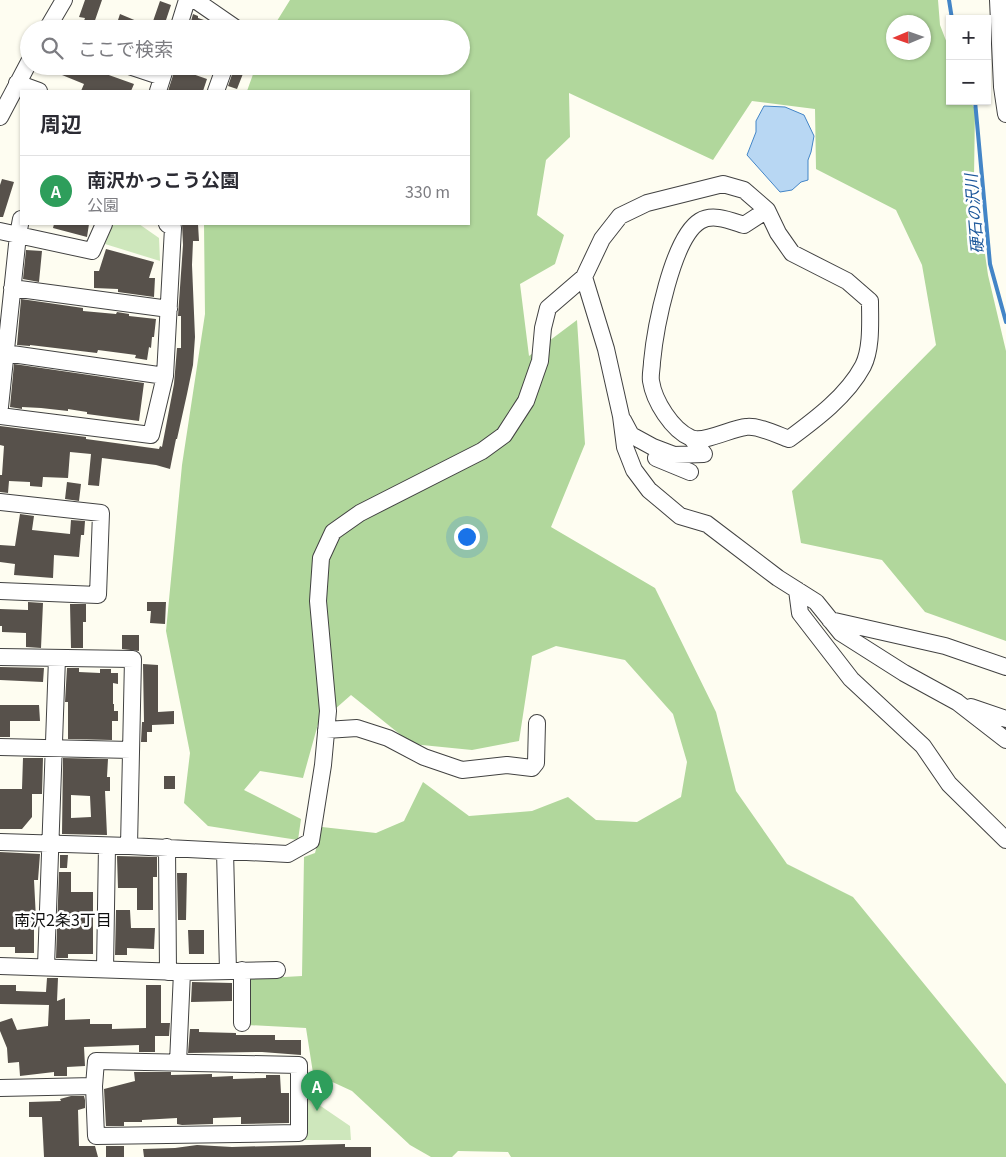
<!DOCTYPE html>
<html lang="ja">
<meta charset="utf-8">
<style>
:root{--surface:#fff;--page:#f2f2f3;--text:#2b2b33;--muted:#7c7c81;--line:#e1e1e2;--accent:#b8342d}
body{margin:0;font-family:Georgia,"Noto Sans JP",serif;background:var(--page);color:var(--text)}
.controls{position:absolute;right:15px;top:15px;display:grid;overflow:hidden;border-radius:0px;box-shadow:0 1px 4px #0004}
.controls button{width:45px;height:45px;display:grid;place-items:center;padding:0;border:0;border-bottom:1px solid var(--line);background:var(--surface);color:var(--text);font:25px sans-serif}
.compass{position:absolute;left:886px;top:15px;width:45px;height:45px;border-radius:50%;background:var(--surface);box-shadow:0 1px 4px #0004;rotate:268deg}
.you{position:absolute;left:466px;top:536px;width:18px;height:18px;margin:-12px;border:4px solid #fff;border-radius:50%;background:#1a73e8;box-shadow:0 0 0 8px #1a73e833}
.badge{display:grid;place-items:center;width:32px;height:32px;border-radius:50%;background:var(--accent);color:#fff;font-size:16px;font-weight:700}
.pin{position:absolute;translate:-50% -41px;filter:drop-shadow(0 1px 2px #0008)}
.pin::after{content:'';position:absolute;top:26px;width:18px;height:15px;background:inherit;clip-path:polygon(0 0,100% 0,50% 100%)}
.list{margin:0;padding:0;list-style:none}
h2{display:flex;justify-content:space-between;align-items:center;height:65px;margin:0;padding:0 20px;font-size:21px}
h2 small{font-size:16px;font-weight:400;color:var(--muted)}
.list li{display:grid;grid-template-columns:32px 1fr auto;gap:15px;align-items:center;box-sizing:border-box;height:70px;padding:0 20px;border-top:1px solid var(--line)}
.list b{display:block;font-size:19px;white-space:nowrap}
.list p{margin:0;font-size:16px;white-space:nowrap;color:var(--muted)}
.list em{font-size:16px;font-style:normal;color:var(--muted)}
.icon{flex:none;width:28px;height:28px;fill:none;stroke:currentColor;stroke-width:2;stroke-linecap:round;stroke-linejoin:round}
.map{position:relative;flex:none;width:1006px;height:1157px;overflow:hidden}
.search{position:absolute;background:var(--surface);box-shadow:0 1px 4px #0004;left:20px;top:20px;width:450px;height:55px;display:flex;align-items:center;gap:12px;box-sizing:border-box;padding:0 18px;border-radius:28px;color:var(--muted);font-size:19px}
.panel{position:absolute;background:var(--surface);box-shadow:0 1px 4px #0004;left:20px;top:90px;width:450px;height:135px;border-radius:0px}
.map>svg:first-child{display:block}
.green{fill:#cee7bc}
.forest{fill:#b1d79c;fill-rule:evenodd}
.water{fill:#b8d7f3;stroke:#4385c7}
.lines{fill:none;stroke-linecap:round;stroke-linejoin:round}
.stream{stroke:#4385c7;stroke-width:4}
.building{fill:#57514b;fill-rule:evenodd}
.minor-casing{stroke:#424242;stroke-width:18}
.minor{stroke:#fff;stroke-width:16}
.labels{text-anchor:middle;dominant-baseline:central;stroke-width:5;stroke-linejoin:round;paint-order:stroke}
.water-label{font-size:16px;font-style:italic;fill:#1d589b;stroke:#fff}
.neighbourhood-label{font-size:16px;fill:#0f0f0f;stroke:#fff}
</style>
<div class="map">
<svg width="1006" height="1157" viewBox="0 0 1006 1157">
<rect width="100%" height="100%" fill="#fefdf1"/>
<path class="green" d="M 113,224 L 139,224 L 159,238 L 160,261 L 105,244 Z
M 306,1096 L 350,1126 L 351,1140 L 305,1140 Z"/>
<path class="forest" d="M 290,0 L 938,0 L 940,25 L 950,51 L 950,101 L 970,101 L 975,109 L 974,177 L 988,275 L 1006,351 L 1006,641 L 925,612 L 882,560 L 801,543 L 792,491 L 936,345 L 922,265 L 896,210 L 816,169 L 815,109 L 752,101 L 713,160 L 569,93 L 570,137 L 546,160 L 537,215 L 564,235 L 555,264 L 520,284 L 529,356 L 577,320 L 585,444 L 551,527 L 655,588 L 716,712 L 736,791 L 787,864 L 853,897 L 1006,1084 L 1006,1157 L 511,1157 L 508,1152 L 458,1151 L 452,1157 L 431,1157 L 410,1145 L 352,1091 L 313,1073 L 306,1028 L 247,1025 L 248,979 L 302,976 L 304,857 L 315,853 L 322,827 L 376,833 L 404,821 L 423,782 L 469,816 L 532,811 L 568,797 L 596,820 L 637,822 L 681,797 L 687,762 L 673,714 L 625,660 L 556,646 L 532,656 L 519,741 L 472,750 L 412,744 L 351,695 L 318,724 L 303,778 L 260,771 L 244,790 L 301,819 L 298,840 L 208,826 L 184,803 L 190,753 L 166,631 L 182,465 L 205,314 L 204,224 L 469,224 L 469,91 L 247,91 L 256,66 L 461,66 L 461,29 L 272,29 ZM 894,22 L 924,22 L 924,52 L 894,52 Z"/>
<path class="water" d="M 764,106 L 785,107 L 804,115 L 814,136 L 811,152 L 808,160 L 808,180 L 801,182 L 792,190 L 780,192 L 747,155 L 756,132 L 756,121 Z"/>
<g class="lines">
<path class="stream" d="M 949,0 L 952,19
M 975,101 L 990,264 L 1006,322"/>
</g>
<path class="building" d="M 85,0 L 102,0 L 92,29 L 81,29 L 85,18 L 79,17 Z
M 160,1 L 171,5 L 163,29 L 115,29 L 120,14 L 151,27 Z
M 193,14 L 198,16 L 198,18 L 207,21 L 219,29 L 189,29 Z
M 40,66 L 109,66 L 106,74 L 134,84 L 131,91 L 81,91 L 84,84 Z
M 176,66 L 187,66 L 185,71 L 187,72 L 207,79 L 203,91 L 168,91 Z
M 235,66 L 246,66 L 237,89 L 228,86 Z
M 2,179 L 14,182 L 3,217 L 0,217 L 0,185 Z
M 54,224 L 89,224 L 87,237 L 53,228 Z
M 182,224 L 198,224 L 199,241 L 193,241 L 192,265 L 195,337 L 193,365 L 187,394 L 177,439 L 176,439 L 170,469 L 156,465 L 102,458 L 99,486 L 88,485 L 91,454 L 70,452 L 68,478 L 43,477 L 42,487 L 30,486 L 30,482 L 9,481 L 8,493 L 0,492 L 0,475 L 2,475 L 4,446 L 0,445 L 0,426 L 86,437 L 86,439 L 159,449 L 160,446 L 162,447 L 174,384 L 177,348 L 181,348 L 181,316 L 178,316 L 183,245 Z
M 106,249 L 154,262 L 149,278 L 155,278 L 154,297 L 118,292 L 118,289 L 94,288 L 94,271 L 99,271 Z
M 26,250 L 42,251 L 39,282 L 23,279 Z
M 21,299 L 83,308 L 83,311 L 116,314 L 117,312 L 129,314 L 129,316 L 156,319 L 154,337 L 152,337 L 151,348 L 149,347 L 147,360 L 135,358 L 136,355 L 98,350 L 97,353 L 30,345 L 30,346 L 17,345 Z
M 14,364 L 144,383 L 139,421 L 87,414 L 87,412 L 68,409 L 68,411 L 41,408 L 22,407 L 22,409 L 10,407 Z
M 67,482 L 81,484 L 79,501 L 65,499 Z
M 20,514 L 34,516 L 32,530 L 70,534 L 71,520 L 85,521 L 84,535 L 81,535 L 79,557 L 54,555 L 53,578 L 14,575 L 15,564 L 0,562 L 0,545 L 15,546 Z
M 28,602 L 43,603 L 41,648 L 26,647 L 26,633 L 2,632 L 2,626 L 0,626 L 0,609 L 28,610 Z
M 147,602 L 166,602 L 165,624 L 150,623 L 151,611 L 147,611 Z
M 70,604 L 86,604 L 86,622 L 83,622 L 83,648 L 71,648 Z
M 122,635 L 139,635 L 139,651 L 122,649 Z
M 143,664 L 158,665 L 158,712 L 174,711 L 174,724 L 152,725 L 152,732 L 147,732 L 147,742 L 141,742 L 142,722 L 144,722 Z
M 0,667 L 44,668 L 43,682 L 0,680 Z
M 67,668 L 79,668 L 79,672 L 100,673 L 100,669 L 111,669 L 111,673 L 118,673 L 118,684 L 113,683 L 113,704 L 114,704 L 114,711 L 118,711 L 118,721 L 112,721 L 112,740 L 68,739 L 68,702 L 65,702 Z
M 0,705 L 39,705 L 40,721 L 10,721 L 10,737 L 0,737 Z
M 23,758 L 43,758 L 42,794 L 32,794 L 32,817 L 22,829 L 0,829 L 0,789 L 22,789 Z
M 63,758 L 108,759 L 107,777 L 110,777 L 110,791 L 105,791 L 107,835 L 62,834 ZM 71,795 L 90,796 L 91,817 L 71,818 Z
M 164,776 L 175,776 L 175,789 L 164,789 Z
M 0,852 L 40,854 L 38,880 L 34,880 L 36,919 L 34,919 L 34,953 L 15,953 L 15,947 L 0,947 Z
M 60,855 L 68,855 L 67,868 L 60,868 Z
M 117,856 L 157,857 L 157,877 L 153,877 L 153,910 L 137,910 L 137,888 L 118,888 Z
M 59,872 L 71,872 L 71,892 L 93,892 L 93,954 L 68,954 L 68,958 L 56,958 Z
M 177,873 L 187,873 L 186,920 L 178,920 Z
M 116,910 L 130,910 L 131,928 L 155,928 L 154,949 L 127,948 L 127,955 L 115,955 Z
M 188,930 L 204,930 L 204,954 L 189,954 Z
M 47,978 L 58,978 L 57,1001 L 65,998 L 65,1020 L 90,1019 L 90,1024 L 112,1024 L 112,1029 L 146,1028 L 146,985 L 161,985 L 161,1023 L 170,1023 L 169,1036 L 155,1036 L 155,1052 L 139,1052 L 139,1045 L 84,1047 L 85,1066 L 67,1067 L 67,1076 L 54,1076 L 54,1072 L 20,1076 L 19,1062 L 8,1063 L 7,1048 L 0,1031 L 0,1022 L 12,1018 L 17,1030 L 48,1026 L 49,1005 L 0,1004 L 0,985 L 16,985 L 16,991 L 46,992 Z
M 192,982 L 232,983 L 232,1001 L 191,1002 Z
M 190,1029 L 199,1029 L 199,1032 L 236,1033 L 236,1035 L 275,1035 L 275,1040 L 301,1040 L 301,1055 L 262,1052 L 188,1053 Z
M 134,1072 L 171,1072 L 171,1075 L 212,1074 L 212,1077 L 233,1076 L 233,1079 L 266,1078 L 266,1075 L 280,1075 L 281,1093 L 289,1093 L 289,1123 L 241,1124 L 241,1117 L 213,1118 L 213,1124 L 182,1125 L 177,1124 L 177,1118 L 142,1120 L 142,1122 L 124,1122 L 124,1126 L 106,1126 L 104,1089 L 135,1081 Z
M 71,1096 L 84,1096 L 85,1100 L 85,1108 L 78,1110 L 79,1146 L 95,1146 L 98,1157 L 44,1157 L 42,1117 L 29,1117 L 29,1102 L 61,1101 L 60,1099 Z
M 345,1144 L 345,1147 L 371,1147 L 371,1157 L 144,1157 L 143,1149 L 175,1148 L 197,1145 L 232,1147 Z
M 106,1146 L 124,1146 L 124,1157 L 106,1157 Z"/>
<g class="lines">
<defs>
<path id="minor" d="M 195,0 L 237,29
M 998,0 L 1002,87 L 1006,114
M 47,29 L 64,0
M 178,29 L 187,0
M 129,66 L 162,77
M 17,83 L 39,91
M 158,91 L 166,66
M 216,91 L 225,66
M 0,117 L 29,62
M 0,231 L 92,251 L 104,224
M 584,277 L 606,349 L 621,416 L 625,447 L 634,470 L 649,490 L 680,516 L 707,524 L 778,578 L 816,602 L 841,633 L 904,673 L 957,702 L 1006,740
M 12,288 L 169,309
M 5,353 L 165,376
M 0,407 L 18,235 L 21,219
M 0,416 L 151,435 L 165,376 L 173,228 L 167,224
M 623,420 L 631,435 L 653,447 L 674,455 L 704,454 L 692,439
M 656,458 L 690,472
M 0,502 L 101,513 L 98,595 L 0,591
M 797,590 L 800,613 L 851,679 L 923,746 L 949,784 L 1006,840
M 830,620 L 945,646 L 1006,667
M 0,657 L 133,659 L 129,846
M 971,707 L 1006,719
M 326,730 L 357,728 L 388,738 L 424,757 L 462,770 L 507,765 L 532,768 L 536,763 L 537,723
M 0,747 L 131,750
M 0,842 L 129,846 L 288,854 L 311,841 L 323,765 L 328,711 L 318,601 L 321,558 L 333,532 L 360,513 L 482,451 L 504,435 L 526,401 L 540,361 L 543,328 L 548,308 L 584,277 L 602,239 L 620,216 L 647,203 L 723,184 L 744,190 L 767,210 L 778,233 L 792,253 L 847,281 L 870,301 C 870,321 872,348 863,366 C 847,396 816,419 789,439 C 778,435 757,425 746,427 C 732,428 703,444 691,438 C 672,430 654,401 651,381 C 650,375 652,368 652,362 C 655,330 672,238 700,221 C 713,213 731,221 744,225 L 767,210
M 167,847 L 168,972
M 225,851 L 228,971
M 0,966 L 182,972 L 277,970
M 46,966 L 57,658
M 105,969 L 107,846
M 242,970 L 242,1023
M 96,1061 L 299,1065 L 299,1133 L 96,1136 L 94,1086 Z
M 178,1063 L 182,972
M 0,1088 L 94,1086"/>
</defs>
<use href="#minor" class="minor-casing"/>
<use href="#minor" class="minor"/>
</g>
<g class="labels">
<g class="water-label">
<text transform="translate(973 214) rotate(-95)">硬石の沢川</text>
</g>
<g class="neighbourhood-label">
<text x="63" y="919">南沢2条3丁目</text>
</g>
</g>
</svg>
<div class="controls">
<button>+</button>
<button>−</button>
</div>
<svg class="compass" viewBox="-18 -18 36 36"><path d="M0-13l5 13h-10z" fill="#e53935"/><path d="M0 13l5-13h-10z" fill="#7c7c81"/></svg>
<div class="you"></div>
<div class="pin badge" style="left:317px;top:1111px;background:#2e9e5b">A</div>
<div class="search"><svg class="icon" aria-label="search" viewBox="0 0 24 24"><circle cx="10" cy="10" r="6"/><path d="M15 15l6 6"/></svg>ここで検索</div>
<section class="panel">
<h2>周辺<small></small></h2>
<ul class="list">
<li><span class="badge" style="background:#2e9e5b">A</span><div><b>南沢かっこう公園</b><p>公園</p></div><em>330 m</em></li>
</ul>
</section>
</div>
